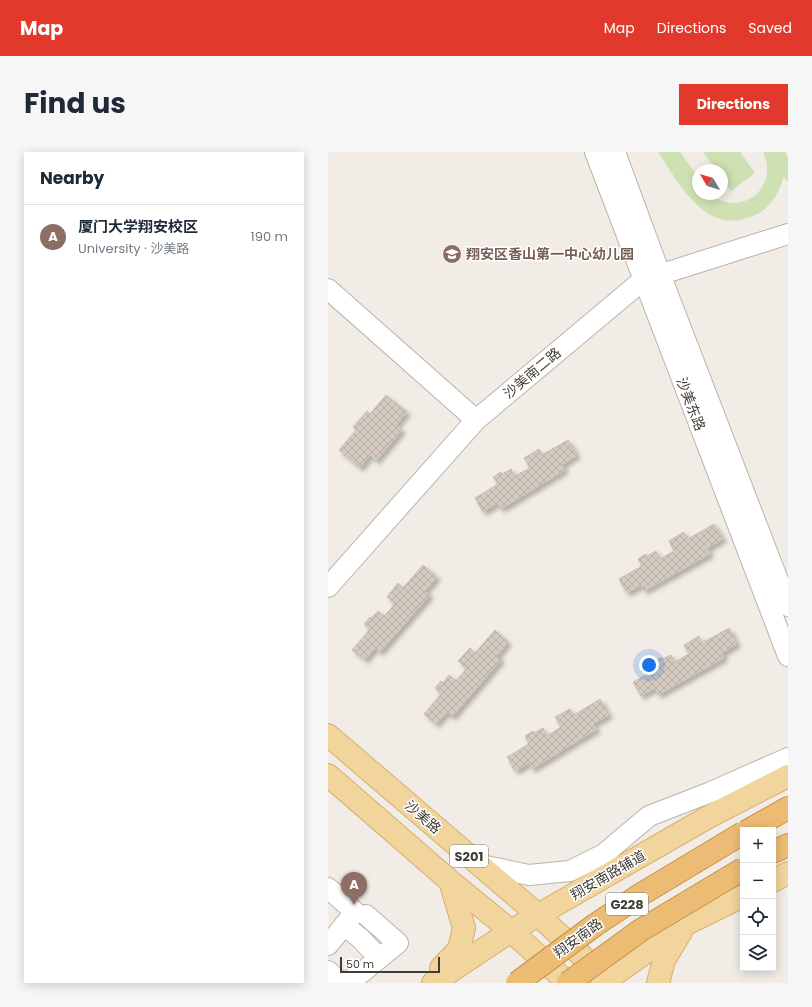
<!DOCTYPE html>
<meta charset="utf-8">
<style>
:root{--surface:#fff;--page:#f6f6f7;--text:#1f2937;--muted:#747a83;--line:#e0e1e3;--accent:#e13a2c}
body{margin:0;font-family:Poppins,"Noto Sans SC",sans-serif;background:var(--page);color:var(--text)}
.controls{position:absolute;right:12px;bottom:12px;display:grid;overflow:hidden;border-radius:0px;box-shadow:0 2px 10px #0003}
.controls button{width:36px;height:36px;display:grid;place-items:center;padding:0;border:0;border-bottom:1px solid var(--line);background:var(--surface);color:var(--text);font:20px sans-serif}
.compass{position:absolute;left:364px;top:12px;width:36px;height:36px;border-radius:50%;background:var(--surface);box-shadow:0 2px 10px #0003;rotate:308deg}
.scale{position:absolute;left:12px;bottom:10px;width:100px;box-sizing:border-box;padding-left:4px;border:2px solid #423c36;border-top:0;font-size:11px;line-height:14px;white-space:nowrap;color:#423c36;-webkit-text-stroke:3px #fff;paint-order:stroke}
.you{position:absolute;left:321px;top:513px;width:14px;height:14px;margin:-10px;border:3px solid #fff;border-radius:50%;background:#1a73e8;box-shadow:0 0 0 6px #1a73e833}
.badge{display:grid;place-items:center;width:26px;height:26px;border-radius:50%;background:var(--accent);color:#fff;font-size:13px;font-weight:700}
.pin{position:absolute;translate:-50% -33px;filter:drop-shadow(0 1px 2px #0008)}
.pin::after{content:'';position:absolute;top:21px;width:14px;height:12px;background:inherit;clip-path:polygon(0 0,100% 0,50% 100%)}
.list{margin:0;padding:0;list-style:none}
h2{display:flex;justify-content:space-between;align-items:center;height:52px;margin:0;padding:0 16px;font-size:17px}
h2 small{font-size:13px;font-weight:400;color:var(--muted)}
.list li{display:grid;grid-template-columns:26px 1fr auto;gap:12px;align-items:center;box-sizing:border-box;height:64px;padding:0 16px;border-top:1px solid var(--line)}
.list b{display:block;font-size:15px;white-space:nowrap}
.list p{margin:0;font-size:13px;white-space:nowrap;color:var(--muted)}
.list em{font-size:13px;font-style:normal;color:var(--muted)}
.icon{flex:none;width:22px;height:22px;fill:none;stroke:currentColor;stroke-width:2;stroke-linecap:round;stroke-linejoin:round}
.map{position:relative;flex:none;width:460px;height:831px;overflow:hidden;border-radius:0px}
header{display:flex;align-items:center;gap:24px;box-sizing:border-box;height:56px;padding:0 20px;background:var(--accent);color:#fff}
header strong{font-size:19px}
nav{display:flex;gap:22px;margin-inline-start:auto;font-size:14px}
.intro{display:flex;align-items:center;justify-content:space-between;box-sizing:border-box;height:96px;padding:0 24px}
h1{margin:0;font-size:28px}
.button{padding:10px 18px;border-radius:0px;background:var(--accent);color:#fff;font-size:14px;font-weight:700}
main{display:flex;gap:24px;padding:0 24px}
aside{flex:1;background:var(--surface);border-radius:0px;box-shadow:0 2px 10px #0003}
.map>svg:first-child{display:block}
.green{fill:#cfe1b2}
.building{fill:url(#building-cross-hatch);stroke:#cbbfb0;filter:url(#shadow)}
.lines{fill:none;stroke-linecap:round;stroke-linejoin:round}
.minor-casing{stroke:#bbb3a9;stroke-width:22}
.major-casing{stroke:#d5af6f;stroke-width:24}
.highway-casing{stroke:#cb9045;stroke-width:24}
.minor{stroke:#fff;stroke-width:20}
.major{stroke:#f2d49d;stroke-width:22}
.highway{stroke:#edbc74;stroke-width:22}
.highway-bridge-casing{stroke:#cb9045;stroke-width:24;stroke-linecap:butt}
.highway-bridge{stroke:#edbc74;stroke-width:22}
.labels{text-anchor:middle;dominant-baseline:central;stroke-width:3;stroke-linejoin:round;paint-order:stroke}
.shield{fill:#fff;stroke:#7b7672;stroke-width:1}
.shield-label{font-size:13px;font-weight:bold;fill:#423c36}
.education-label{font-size:14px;font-weight:bold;fill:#785e54;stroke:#fff;text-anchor:start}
.street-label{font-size:14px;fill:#423c36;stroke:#fff}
</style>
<header>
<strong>Map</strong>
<nav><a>Map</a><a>Directions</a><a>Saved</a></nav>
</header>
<div class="intro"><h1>Find us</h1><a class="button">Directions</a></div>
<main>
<aside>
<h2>Nearby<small></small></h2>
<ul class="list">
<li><span class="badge" style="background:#8d6e63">A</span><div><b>厦门大学翔安校区</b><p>University · 沙美路</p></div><em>190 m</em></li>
</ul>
</aside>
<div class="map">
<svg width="460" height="831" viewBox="0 0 460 831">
<defs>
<pattern id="building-cross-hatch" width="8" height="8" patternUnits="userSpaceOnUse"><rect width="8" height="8" fill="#d4cabf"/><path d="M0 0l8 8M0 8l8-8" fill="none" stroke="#b7aea5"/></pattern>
<filter id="shadow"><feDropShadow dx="3.5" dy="3.5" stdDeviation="2" flood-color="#0004"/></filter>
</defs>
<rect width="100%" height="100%" fill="#f1ece6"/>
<path class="green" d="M 330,0 L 352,0 L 370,25 L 370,42 C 374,42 379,41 382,42 C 383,42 387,45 387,45 C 393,49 399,51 405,51 C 432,51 447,23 435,0 L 457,0 L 460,5 L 460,28 L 459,29 L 455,25 C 452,41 442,56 427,63 C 378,86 352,33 330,0 Z
M 375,0 L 412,0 L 427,21 L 403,39 L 394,27 L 394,18 L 388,18 Z"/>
<path class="building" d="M 58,243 L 79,260 L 68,273 L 74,278 L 48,309 L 42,303 L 32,316 L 11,298 L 28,278 L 25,275 L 39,259 L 42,262 Z
M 240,288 L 249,303 L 234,313 L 237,318 L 173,357 L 169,351 L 155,360 L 147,346 L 170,332 L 165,325 L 173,320 L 175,322 L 183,317 L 187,324 L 202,316 L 196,306 L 211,297 L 214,303 Z
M 386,372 L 395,387 L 379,396 L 382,402 L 316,439 L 313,433 L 299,441 L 291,427 L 314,414 L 310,407 L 318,402 L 319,404 L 328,399 L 332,407 L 346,399 L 341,389 L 356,380 L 360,387 Z
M 95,413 L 109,425 L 97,439 L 102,443 L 52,500 L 47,496 L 37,508 L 24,498 L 42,477 L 36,472 L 42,465 L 43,466 L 50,459 L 56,464 L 67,452 L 59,445 L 70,431 L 75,436 Z
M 401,476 L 409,492 L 394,501 L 396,506 L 330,543 L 327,536 L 313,544 L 305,530 L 329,517 L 325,510 L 333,505 L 334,507 L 343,503 L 347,510 L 361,502 L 356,493 L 371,484 L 374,491 Z
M 167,478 L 180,490 L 169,504 L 173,508 L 124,565 L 119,560 L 108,572 L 96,562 L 113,542 L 107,536 L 113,529 L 115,531 L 121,523 L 128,529 L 139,516 L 130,509 L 142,496 L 147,501 Z
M 272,547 L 281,563 L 265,572 L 269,577 L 204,617 L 201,611 L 187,619 L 179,605 L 201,592 L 197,584 L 205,579 L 206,581 L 215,576 L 219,584 L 233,575 L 227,565 L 242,557 L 246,563 Z"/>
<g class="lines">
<defs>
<path id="minor" d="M 267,0 L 460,504
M 287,0 L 332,122 L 460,454
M 0,137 L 148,268
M 0,435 L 148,268 L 315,128 L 460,82
M 153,713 L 201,723 L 242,719 L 276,702 L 321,664 L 383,640 L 460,606
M 0,736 L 27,760 L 0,793
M 16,773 L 32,786 L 51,806
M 0,819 L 14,831
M 18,831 L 32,822 L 70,791 L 38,763"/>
<path id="major" d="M 0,583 L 210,763 L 283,831
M 0,623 L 122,729 L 183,779 L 240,831
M 445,729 L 460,721
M 113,816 L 131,797 L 136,776 L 122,729
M 105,831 L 183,779 L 210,763 L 382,664 L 460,624
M 274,831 L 358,772 L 415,744
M 330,831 L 336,808 L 353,780"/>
<path id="highway" d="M 421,678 L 460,656
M 445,700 L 460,693"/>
</defs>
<use href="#minor" class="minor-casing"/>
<use href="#major" class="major-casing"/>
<use href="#highway" class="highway-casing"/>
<use href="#minor" class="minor"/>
<use href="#major" class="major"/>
<use href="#highway" class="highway"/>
<defs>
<path id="highway-bridge" d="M 189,831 L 267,773 L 312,743 L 415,681
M 240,831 L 313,778 L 415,717"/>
</defs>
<use href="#highway-bridge" class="highway-bridge-casing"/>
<use href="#highway-bridge" class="highway-bridge"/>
</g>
<defs>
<symbol id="school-disc" viewBox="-11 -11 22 22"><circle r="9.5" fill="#8d6e63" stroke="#fff"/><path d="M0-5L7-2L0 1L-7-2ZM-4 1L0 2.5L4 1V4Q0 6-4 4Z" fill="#fff"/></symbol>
</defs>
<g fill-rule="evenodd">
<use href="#school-disc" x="113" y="91" width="22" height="22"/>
</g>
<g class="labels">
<g class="shield">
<rect x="122" y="693" width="38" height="22" rx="3"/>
<rect x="278" y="741" width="42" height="22" rx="3"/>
</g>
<g class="shield-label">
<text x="141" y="704">S201</text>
<text x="299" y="752">G228</text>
</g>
<g class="education-label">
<text x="138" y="102">翔安区香山第一中心幼儿园</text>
</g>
<g class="street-label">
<text transform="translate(204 221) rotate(-40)">沙美南二路</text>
<text transform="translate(363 252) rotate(69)">沙美东路</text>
<text transform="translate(95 665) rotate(41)">沙美路</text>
<text transform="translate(280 723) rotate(-30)">翔安南路辅道</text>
<text transform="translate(250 786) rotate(-36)">翔安南路</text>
</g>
</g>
</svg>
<div class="controls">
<button>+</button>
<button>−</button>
<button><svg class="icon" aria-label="locate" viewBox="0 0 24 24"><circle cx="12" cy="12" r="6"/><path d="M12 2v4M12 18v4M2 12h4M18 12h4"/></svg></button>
<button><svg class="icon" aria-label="layers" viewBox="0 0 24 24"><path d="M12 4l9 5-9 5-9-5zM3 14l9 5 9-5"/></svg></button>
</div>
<svg class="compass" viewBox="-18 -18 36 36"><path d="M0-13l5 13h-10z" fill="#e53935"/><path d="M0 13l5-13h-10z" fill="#747a83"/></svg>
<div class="scale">50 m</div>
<div class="you"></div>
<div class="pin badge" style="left:26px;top:753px;background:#8d6e63">A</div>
</div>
</main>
